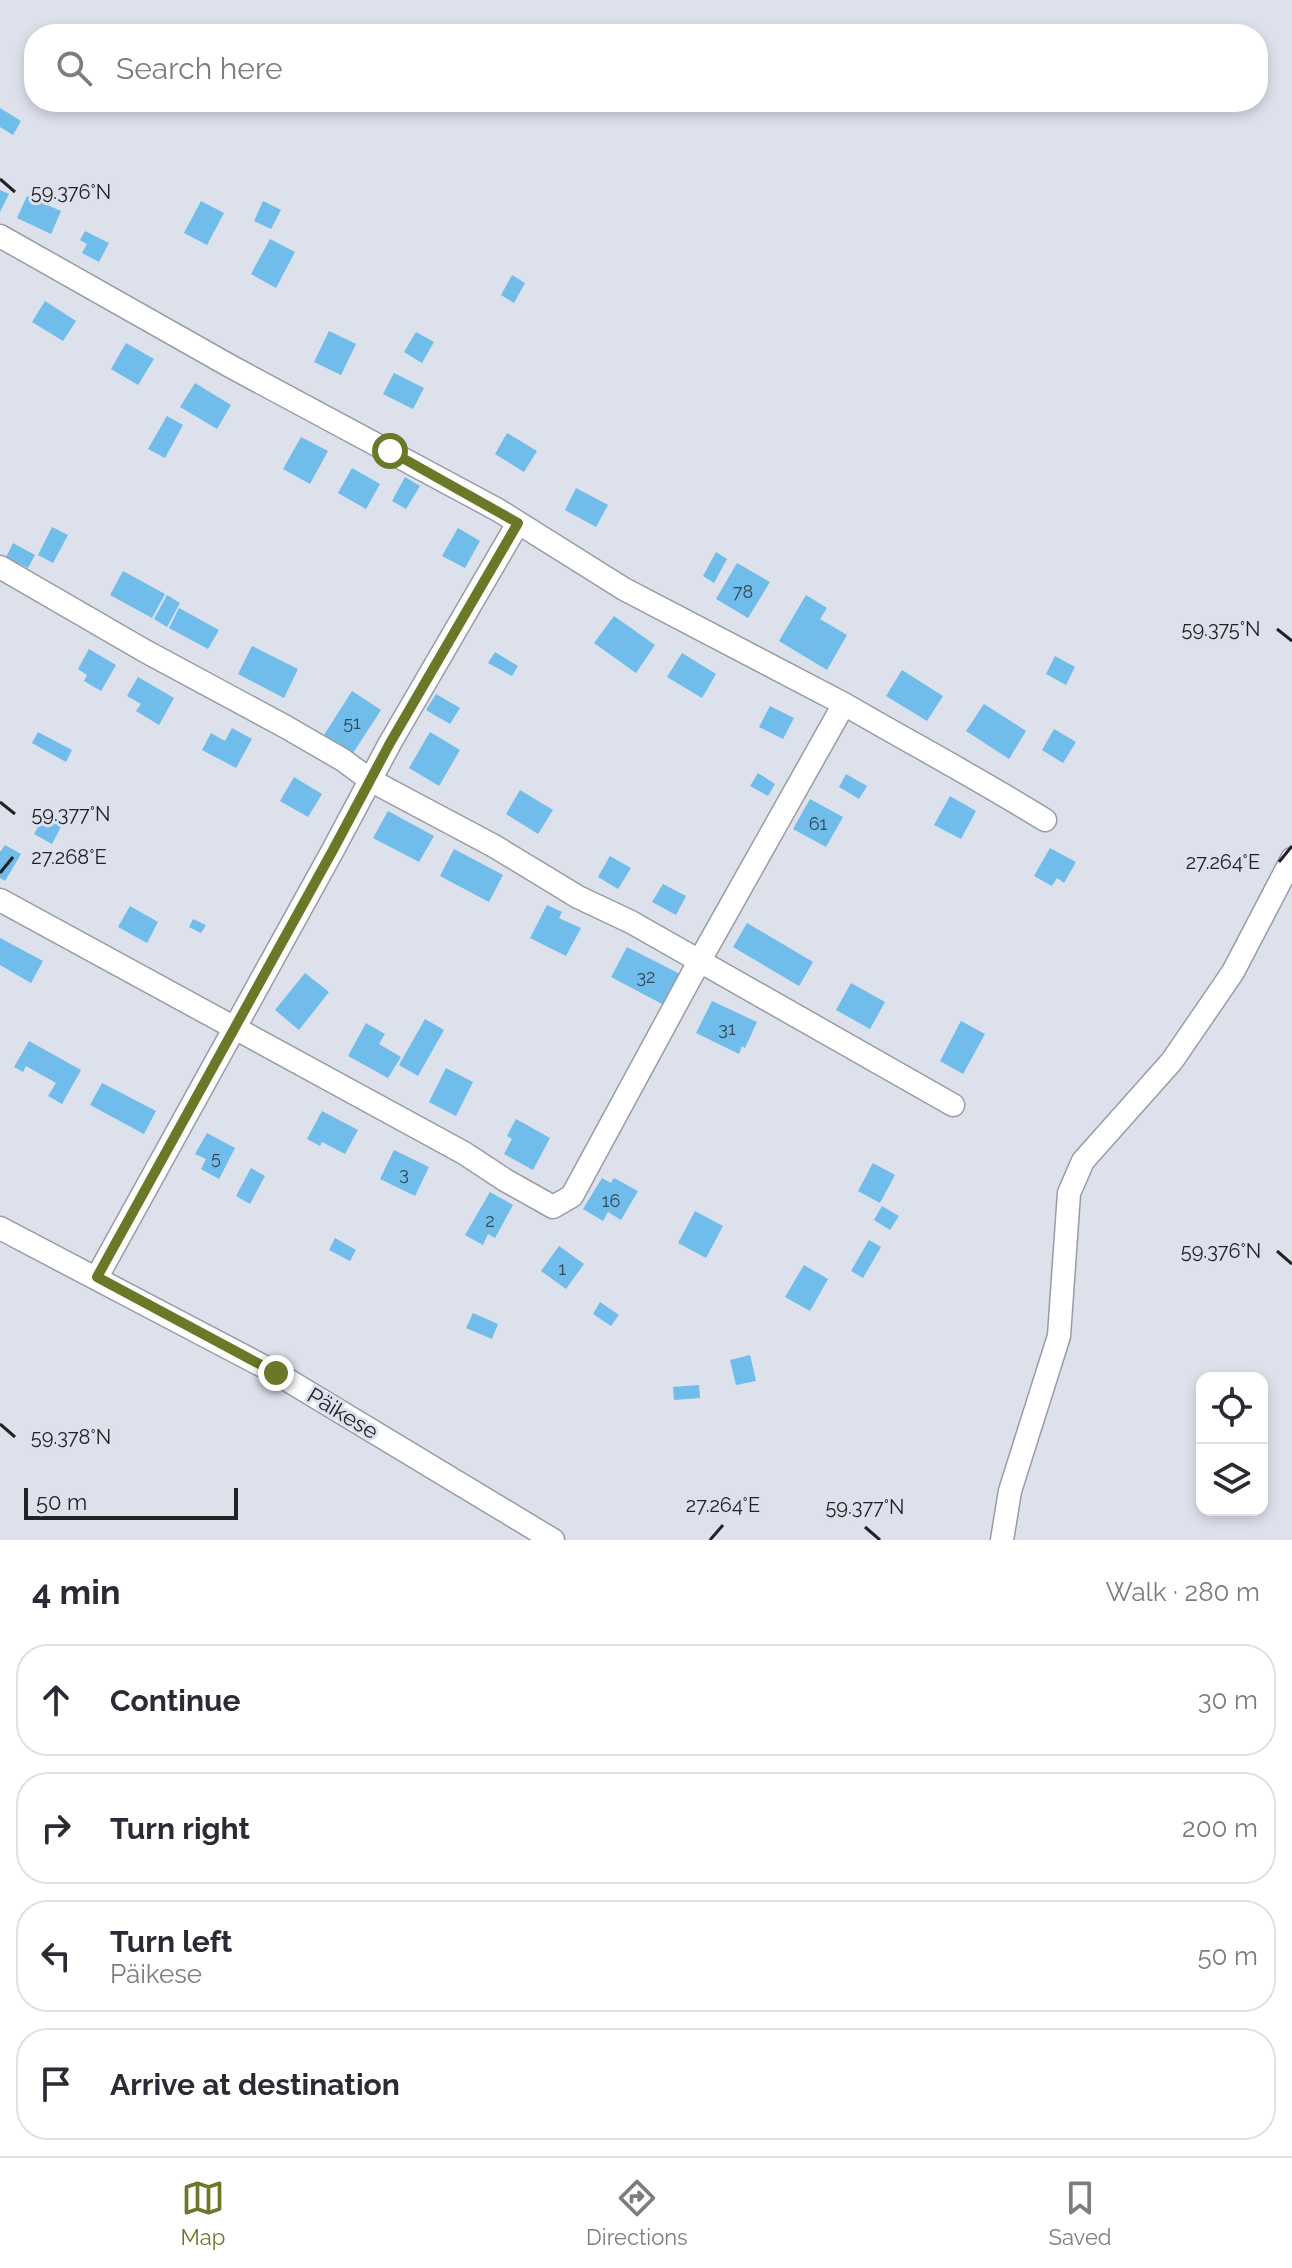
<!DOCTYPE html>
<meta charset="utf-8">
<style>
:root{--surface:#fff;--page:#f2f2f3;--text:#2b2b33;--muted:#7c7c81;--line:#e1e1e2;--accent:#6a7927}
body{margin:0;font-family:Raleway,sans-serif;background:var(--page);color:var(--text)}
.controls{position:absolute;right:24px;bottom:24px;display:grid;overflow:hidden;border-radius:16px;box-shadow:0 4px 12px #0003}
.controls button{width:72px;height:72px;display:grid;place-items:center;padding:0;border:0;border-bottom:2px solid var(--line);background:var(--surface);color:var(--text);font:40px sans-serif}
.scale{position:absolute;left:24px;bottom:20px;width:214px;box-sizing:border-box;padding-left:8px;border:4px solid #202226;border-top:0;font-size:22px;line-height:28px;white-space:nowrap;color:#202226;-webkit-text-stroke:6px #dce1ec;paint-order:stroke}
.stop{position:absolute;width:24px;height:24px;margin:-18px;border:6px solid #6a7927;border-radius:50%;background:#fff}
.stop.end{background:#6a7927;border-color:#fff;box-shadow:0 2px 8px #0008}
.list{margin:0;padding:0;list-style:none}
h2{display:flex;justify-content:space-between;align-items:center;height:104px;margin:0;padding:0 32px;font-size:34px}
h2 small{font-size:26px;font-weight:400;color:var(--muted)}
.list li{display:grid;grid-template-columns:52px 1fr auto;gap:24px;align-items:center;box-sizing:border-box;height:112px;margin:0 16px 16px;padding:0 16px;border:2px solid var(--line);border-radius:32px}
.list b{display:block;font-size:30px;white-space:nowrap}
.list p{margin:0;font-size:26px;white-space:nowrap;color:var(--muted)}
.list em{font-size:26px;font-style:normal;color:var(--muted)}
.icon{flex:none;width:44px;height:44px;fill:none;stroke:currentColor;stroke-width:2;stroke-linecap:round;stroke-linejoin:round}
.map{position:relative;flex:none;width:1292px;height:1540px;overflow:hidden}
.search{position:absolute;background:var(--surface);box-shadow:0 4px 12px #0003;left:24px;right:24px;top:24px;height:88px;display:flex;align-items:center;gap:20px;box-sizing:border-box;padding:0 28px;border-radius:32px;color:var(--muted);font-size:30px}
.sheet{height:616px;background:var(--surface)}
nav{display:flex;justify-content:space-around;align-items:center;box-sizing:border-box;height:112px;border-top:2px solid var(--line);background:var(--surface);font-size:22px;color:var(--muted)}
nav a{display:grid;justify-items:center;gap:4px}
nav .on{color:var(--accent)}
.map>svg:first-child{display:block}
.building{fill:#70bcea}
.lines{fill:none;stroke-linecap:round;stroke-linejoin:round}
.street-casing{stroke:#979ca6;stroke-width:25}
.street{stroke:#fff;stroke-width:22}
.route{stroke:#6a7927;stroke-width:10}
.ticks{fill:none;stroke:#202226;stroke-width:3}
.labels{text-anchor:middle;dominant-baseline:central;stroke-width:6;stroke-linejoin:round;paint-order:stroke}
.number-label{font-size:18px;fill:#344857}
.street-label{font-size:22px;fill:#202226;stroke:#dce1ec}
.ticks-label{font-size:20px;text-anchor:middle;fill:#202226;stroke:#dce1ec;stroke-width:6;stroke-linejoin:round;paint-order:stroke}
</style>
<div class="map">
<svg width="1292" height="1540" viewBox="0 0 1292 1540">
<rect width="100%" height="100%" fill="#dce1ec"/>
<path class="building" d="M 0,108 L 21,121 L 13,135 L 0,127 Z
M 0,190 L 9,194 L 0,212 Z
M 27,196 L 61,211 L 51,234 L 17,218 Z
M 201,201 L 224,213 L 207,245 L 184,233 Z
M 263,201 L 281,210 L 271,229 L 254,221 Z
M 85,231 L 109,243 L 99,262 L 82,253 L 87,244 L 80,240 Z
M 270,239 L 295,252 L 276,288 L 251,274 Z
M 512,275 L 525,283 L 514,303 L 501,295 Z
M 45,301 L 76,321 L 63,341 L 32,322 Z
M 329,331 L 356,344 L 341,375 L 314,362 Z
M 416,332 L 434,342 L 422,363 L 404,352 Z
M 126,343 L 154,359 L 138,385 L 111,369 Z
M 394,373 L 424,388 L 413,409 L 383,394 Z
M 195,383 L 231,405 L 217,429 L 180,407 Z
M 167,416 L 183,425 L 165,458 L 148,449 Z
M 507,433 L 537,451 L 524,472 L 495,454 Z
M 301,437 L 328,451 L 310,484 L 283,469 Z
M 352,468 L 380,484 L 366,509 L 338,493 Z
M 405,477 L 420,486 L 406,509 L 392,501 Z
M 576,488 L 608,505 L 596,527 L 565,510 Z
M 52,527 L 68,535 L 53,563 L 38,555 Z
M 458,528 L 480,541 L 465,568 L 442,556 Z
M 13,543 L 35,555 L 28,568 L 6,557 Z
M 716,552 L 727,559 L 714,583 L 703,576 Z
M 737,563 L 770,582 L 748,618 L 716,599 Z
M 123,571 L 165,594 L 152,618 L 110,595 Z
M 167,595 L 180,603 L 167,627 L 154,619 Z
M 806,595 L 827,608 L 820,619 L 847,635 L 827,670 L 779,641 Z
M 179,608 L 219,630 L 208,649 L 169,628 Z
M 614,616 L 655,645 L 636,673 L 594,643 Z
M 252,646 L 298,669 L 284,698 L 238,674 Z
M 89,649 L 116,665 L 101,691 L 84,681 L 87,675 L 78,669 Z
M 495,652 L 518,666 L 512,676 L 488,663 Z
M 682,653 L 716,674 L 702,698 L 667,677 Z
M 1055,656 L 1075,667 L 1066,685 L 1046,674 Z
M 902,670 L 943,696 L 927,721 L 886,696 Z
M 138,677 L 174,698 L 159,725 L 136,711 L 141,704 L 127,696 Z
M 352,691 L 381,710 L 353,753 L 324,735 Z
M 436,694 L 460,708 L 450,724 L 426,710 Z
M 984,704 L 1026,731 L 1009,759 L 966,731 Z
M 770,706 L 794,718 L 783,739 L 759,727 Z
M 232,728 L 252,739 L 236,768 L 202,750 L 211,733 L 225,741 Z
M 1054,729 L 1076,742 L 1063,763 L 1042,750 Z
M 38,732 L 72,750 L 66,762 L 32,743 Z
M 430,732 L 460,750 L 439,786 L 409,768 Z
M 758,773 L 775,784 L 768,796 L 750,786 Z
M 846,774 L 867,786 L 859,799 L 839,787 Z
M 294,777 L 322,794 L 308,817 L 280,801 Z
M 520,790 L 553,810 L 538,834 L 506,814 Z
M 950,796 L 976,811 L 961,839 L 934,825 Z
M 810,799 L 843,817 L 826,847 L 793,829 Z
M 388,811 L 434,836 L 419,862 L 373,838 Z
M 46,813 L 63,823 L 52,844 L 34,834 Z
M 5,845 L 21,854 L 5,881 L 0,878 L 0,852 Z
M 1050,848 L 1076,862 L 1064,883 L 1057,878 L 1052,886 L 1034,876 Z
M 454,849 L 503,875 L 489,902 L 440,876 Z
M 610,856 L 631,868 L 618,889 L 598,877 Z
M 663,884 L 686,896 L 676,915 L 652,902 Z
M 547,905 L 562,912 L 559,918 L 581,928 L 566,956 L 530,938 Z
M 130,906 L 158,922 L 147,943 L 118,927 Z
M 193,919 L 206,925 L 201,933 L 189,927 Z
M 747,923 L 813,962 L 799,986 L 733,947 Z
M 0,938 L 43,961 L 31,983 L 0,965 Z
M 627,947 L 680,974 L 664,1005 L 611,977 Z
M 305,973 L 329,992 L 299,1030 L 275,1010 Z
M 851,983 L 885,1002 L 870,1029 L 836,1010 Z
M 712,1001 L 757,1022 L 745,1048 L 742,1046 L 739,1054 L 696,1033 Z
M 425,1019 L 444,1030 L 418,1076 L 399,1065 Z
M 961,1021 L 985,1034 L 963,1074 L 940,1061 Z
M 366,1023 L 385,1034 L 379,1044 L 401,1057 L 388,1078 L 348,1056 Z
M 29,1041 L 81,1070 L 62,1104 L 48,1096 L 56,1083 L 26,1066 L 23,1072 L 14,1067 Z
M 446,1068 L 473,1082 L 456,1116 L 429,1102 Z
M 102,1083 L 156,1111 L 144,1134 L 90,1105 Z
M 322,1111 L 358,1130 L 345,1154 L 322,1142 L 320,1146 L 307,1139 Z
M 516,1119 L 550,1138 L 533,1170 L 504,1154 L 512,1139 L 507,1136 Z
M 207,1133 L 235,1148 L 219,1179 L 201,1169 L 206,1159 L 195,1154 Z
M 394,1150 L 429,1167 L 415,1196 L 380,1179 Z
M 873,1163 L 895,1175 L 880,1203 L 858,1191 Z
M 251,1168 L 265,1176 L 250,1204 L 236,1196 Z
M 602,1178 L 611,1183 L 614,1178 L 638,1191 L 621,1220 L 608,1212 L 603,1221 L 583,1209 Z
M 490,1192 L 513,1205 L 495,1238 L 488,1234 L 483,1245 L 465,1235 Z
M 882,1206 L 899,1216 L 890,1230 L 874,1220 Z
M 695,1211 L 723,1226 L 706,1258 L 678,1243 Z
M 335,1238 L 356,1250 L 350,1261 L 329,1250 Z
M 869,1240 L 881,1247 L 863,1278 L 851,1271 Z
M 559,1246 L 584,1264 L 566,1289 L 541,1271 Z
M 804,1265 L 828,1279 L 810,1311 L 785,1297 Z
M 600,1302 L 619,1315 L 611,1326 L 593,1314 Z
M 473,1313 L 498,1324 L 492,1339 L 466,1328 Z
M 750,1355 L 756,1381 L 736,1385 L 730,1360 Z
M 699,1385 L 700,1398 L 674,1400 L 673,1387 Z"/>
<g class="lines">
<defs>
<path id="street" d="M 0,236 L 230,366 L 498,510 L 624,589 L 844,704 L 700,960 L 572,1196 L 553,1207 L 505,1180 L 464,1153 L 0,900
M 0,567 L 145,651 L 286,727 L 343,760 L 370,780 L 494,846 L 578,897 L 631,922 L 953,1105
M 844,704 C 911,743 979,779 1045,820
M 0,1228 L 276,1373 L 553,1540
M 97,1277 L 333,850 L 390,743 L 518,523
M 1002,1540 L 1010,1491 L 1059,1336 L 1069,1193 L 1083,1161 L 1172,1061 L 1233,972 L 1292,859"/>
</defs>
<use href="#street" class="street-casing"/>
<use href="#street" class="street"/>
</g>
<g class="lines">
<path class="route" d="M 276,1373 L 97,1277 L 333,850 L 390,743 L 518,523 L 390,451"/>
</g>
<path class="ticks" d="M 0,179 L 15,192M 1277,629 L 1292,641M 0,802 L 15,814M 1279,862 L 1292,846M 0,873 L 13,857M 1277,1251 L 1292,1264M 0,1424 L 15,1437M 865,1527 L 880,1540M 710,1540 L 723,1525"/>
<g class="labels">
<g class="number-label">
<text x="743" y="591">78</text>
<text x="352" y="722">51</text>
<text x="818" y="823">61</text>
<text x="646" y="976">32</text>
<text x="727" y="1028">31</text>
<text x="216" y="1157">5</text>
<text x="404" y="1173">3</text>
<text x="611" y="1200">16</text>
<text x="490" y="1220">2</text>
<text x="562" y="1268">1</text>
</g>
<g class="street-label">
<text transform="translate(343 1413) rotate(31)">Päikese</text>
</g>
</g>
<g class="ticks-label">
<text x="71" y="199">59.376°N</text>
<text x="1221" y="636">59.375°N</text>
<text x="71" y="821">59.377°N</text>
<text x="69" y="864">27.268°E</text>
<text x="1223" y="869">27.264°E</text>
<text x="1221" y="1258">59.376°N</text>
<text x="71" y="1444">59.378°N</text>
<text x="723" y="1512">27.264°E</text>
<text x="865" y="1514">59.377°N</text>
</g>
</svg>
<div class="controls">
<button><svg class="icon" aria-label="locate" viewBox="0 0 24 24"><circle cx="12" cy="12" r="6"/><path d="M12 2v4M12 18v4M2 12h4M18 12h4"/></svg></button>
<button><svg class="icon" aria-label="layers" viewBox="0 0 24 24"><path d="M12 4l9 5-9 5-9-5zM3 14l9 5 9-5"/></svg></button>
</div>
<div class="scale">50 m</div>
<div class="stop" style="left:390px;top:451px"></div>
<div class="stop end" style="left:276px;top:1373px"></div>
<div class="search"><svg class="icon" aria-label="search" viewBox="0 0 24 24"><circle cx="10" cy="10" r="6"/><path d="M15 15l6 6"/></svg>Search here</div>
</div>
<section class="sheet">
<h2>4 min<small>Walk · 280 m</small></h2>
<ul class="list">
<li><svg class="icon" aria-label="ahead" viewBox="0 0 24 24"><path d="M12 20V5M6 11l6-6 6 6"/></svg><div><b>Continue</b></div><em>30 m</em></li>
<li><svg class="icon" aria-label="right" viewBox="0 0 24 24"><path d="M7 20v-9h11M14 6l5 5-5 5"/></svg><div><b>Turn right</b></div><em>200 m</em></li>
<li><svg class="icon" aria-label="left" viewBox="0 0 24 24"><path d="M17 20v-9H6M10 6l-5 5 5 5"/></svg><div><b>Turn left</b><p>Päikese</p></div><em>50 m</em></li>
<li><svg class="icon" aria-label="arrive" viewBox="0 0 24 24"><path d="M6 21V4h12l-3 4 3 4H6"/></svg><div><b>Arrive at destination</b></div></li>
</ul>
</section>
<nav>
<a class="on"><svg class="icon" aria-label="map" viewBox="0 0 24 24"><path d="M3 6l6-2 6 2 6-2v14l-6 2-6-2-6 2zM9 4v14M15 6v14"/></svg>Map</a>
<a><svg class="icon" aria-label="directions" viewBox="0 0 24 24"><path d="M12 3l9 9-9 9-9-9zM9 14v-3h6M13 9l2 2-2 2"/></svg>Directions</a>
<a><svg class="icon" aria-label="saved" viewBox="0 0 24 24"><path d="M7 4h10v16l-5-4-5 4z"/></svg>Saved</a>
</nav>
